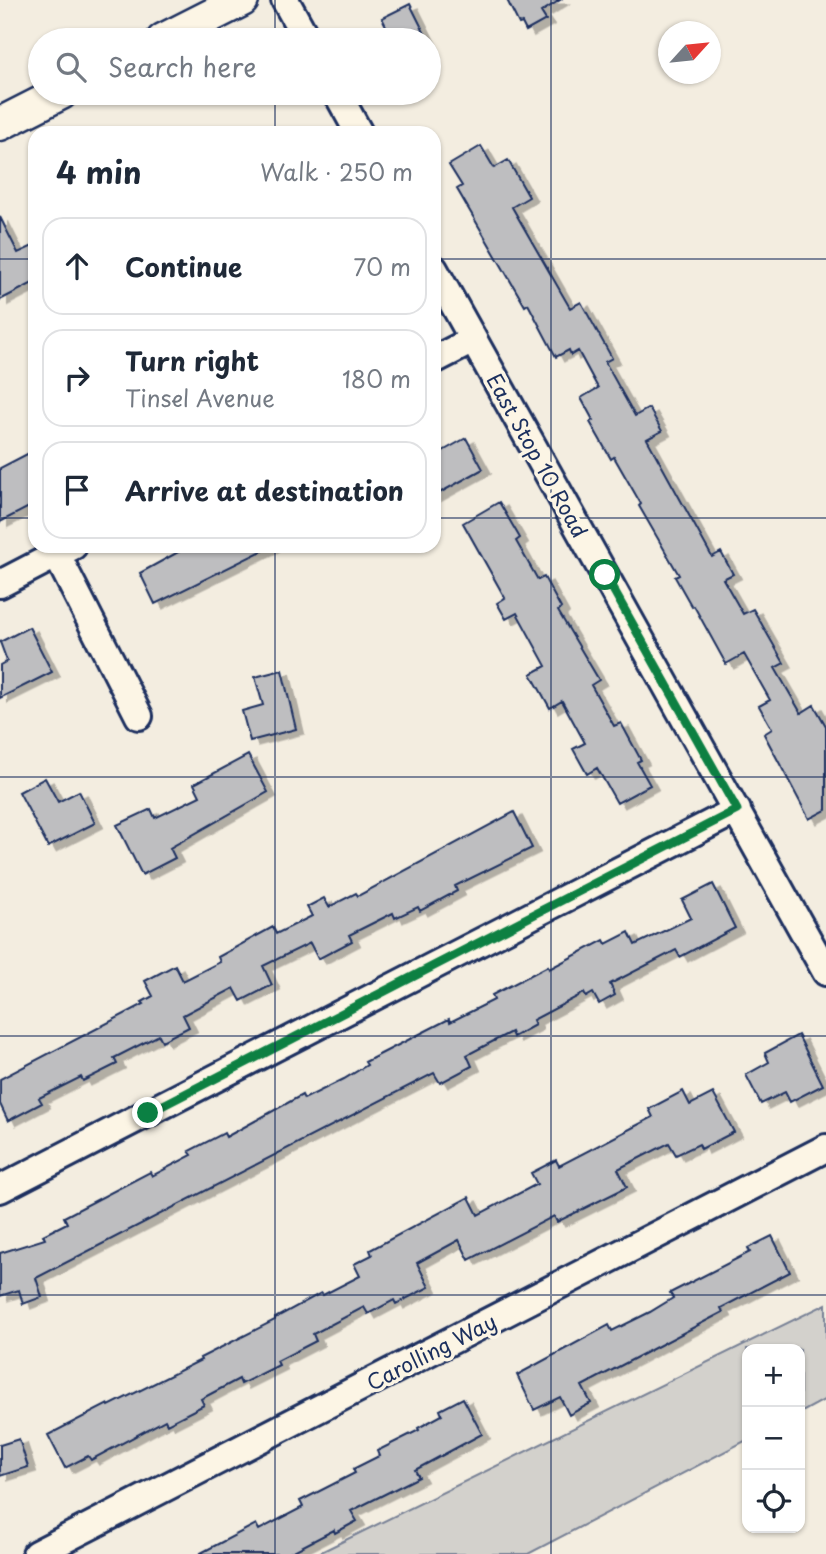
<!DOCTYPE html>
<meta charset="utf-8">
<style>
:root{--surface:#fff;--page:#f6f6f7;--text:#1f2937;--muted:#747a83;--line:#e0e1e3}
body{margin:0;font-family:"Playpen Sans",sans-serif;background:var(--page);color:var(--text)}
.controls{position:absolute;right:21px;bottom:21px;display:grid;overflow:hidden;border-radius:14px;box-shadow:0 2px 5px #0004}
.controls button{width:63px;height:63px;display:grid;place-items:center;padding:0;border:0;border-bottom:2px solid var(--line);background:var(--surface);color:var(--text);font:35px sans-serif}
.compass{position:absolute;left:658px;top:21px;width:63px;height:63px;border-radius:50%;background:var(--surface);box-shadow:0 2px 5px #0004;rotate:63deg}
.stop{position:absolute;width:21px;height:21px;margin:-16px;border:5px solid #0b8043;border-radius:50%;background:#fff}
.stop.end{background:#0b8043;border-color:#fff;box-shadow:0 2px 7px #0008}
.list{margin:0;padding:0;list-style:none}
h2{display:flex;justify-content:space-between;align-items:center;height:91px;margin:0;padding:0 28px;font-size:30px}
h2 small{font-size:23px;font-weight:400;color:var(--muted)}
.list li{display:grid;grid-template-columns:46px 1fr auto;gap:21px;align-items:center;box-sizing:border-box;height:98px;margin:0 14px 14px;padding:0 14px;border:2px solid var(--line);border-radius:21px}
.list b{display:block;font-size:26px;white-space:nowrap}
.list p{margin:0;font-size:23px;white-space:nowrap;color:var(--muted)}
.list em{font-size:23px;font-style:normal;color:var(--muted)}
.icon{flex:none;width:38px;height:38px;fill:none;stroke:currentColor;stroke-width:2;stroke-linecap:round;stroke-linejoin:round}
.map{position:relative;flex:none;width:826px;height:1554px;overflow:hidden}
.search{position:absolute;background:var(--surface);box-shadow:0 2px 5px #0004;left:28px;top:28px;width:413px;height:77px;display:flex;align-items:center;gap:18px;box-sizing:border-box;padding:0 24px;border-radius:38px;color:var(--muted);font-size:26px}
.panel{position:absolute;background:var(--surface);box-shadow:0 2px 5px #0004;left:28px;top:126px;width:413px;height:427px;border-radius:21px}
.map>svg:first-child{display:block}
.green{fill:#d3d1cc;stroke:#778095;stroke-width:2}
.building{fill:#bebec0;stroke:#1b2f5e;stroke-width:2;filter:url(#shadow)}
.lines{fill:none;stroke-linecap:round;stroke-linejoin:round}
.minor-casing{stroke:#1b2f5e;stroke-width:32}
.tertiary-casing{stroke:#1b2f5e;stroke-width:37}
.minor{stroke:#fcf5e5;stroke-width:26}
.tertiary{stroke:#fcf5e5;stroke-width:32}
.route{stroke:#0b8043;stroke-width:9}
.grid{fill:none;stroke:#1b2f5e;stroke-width:2;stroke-opacity:0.55}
.labels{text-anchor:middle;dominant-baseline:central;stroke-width:7;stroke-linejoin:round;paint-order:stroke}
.street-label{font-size:21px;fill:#1b2f5e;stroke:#fcf5e5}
</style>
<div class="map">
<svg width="826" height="1554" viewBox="0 0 826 1554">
<defs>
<filter id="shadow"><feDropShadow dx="8" dy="4.5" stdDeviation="0" flood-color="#0004"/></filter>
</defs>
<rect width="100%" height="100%" fill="#f3ede0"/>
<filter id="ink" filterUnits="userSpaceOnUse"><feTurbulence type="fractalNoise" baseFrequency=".0143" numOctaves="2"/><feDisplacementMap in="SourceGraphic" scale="14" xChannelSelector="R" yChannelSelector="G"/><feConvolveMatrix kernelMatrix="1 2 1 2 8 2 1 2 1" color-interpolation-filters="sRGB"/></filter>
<g filter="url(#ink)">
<path class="green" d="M 826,1304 L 826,1399 L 800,1413 L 800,1349 L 747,1349 L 747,1440 L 528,1554 L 317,1554 Z"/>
<path class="building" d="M 507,0 L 560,0 L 541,12 L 546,20 L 526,31 L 522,23 L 519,24 Z
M 410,4 L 428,40 L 393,40 L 382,18 Z
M 481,146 L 494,168 L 508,160 L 529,197 L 512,207 L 570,308 L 581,302 L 612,358 L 605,362 L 635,416 L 649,408 L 662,431 L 647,439 L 712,557 L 721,552 L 733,574 L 723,579 L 743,614 L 753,609 L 784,663 L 775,668 L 801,713 L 814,705 L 826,726 L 826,810 L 809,819 L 764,734 L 772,729 L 759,706 L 770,700 L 744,654 L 726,664 L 694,606 L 692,607 L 675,577 L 679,575 L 639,506 L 641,504 L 614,457 L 611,459 L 590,422 L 593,420 L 581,398 L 598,388 L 578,351 L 571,355 L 569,350 L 556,357 L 528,304 L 525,306 L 457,189 L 462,186 L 449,165 Z
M 0,217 L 18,253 L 35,245 L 35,282 L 0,300 Z
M 466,438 L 483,469 L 434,496 L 434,456 Z
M 35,450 L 35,504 L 0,522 L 0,468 Z
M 499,502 L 520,538 L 516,541 L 538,580 L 544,577 L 561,608 L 558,611 L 599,680 L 591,685 L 614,726 L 621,723 L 641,760 L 637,762 L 650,785 L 617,803 L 597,768 L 587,774 L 573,749 L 585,743 L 562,701 L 550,708 L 531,674 L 546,666 L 517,613 L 506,619 L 497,603 L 505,598 L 463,523 Z
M 189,546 L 272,546 L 155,604 L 140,573 Z
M 29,627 L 52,672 L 0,698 L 0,665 L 7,661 L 0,642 Z
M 282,670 L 296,729 L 250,741 L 242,711 L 263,705 L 255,677 Z
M 248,755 L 268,792 L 170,848 L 175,858 L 142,875 L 117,825 L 151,809 L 155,818 L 200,796 L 194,784 Z
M 45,778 L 58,802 L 79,791 L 95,823 L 48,847 L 19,792 Z
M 514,812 L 532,848 L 455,886 L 457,891 L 420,911 L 418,907 L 395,918 L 393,913 L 349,935 L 352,941 L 318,959 L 310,943 L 263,966 L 272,985 L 241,1001 L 234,988 L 183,1015 L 189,1027 L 162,1041 L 159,1035 L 114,1058 L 117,1064 L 83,1081 L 81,1077 L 39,1098 L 42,1103 L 8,1121 L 0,1104 L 0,1079 L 144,1004 L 142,1002 L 153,996 L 145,981 L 175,965 L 183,981 L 220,962 L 218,957 L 273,927 L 276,934 L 312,916 L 307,907 L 324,898 L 329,907 L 356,893 L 358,896 Z
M 713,884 L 735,928 L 680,957 L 676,950 L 610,984 L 615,995 L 599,1004 L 593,993 L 586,997 L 584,993 L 533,1020 L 535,1025 L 513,1037 L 511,1032 L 467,1055 L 472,1066 L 440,1083 L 434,1073 L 36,1278 L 42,1297 L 23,1304 L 19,1290 L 0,1296 L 0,1253 L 45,1239 L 43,1235 L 67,1223 L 64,1217 L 150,1172 L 152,1176 L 192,1155 L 189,1151 L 224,1133 L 226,1137 L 302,1095 L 304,1099 L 344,1079 L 367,1065 L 365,1062 L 449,1019 L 450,1022 L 494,1000 L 492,995 L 548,966 L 549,969 L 604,940 L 606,944 L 629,932 L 635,945 L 691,918 L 682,900 Z
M 798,1035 L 823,1085 L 790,1102 L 785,1092 L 761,1104 L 746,1075 L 769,1062 L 765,1053 Z
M 683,1091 L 690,1105 L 713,1093 L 734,1132 L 701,1149 L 699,1144 L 676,1155 L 669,1143 L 618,1169 L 627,1187 L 557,1222 L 554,1216 L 469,1260 L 459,1240 L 417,1263 L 429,1287 L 396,1304 L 394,1300 L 368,1314 L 364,1307 L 313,1334 L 316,1341 L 277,1361 L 279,1365 L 241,1384 L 239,1379 L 201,1399 L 204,1405 L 167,1424 L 165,1420 L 91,1460 L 88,1456 L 65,1468 L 48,1435 L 108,1404 L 109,1406 L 201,1360 L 200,1358 L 275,1320 L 275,1318 L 321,1293 L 323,1295 L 360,1276 L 354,1264 L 372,1255 L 370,1250 L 469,1197 L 478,1215 L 537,1184 L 531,1173 L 556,1160 L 559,1166 L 653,1117 L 649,1109 Z
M 772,1236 L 790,1272 L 721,1308 L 723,1312 L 582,1386 L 591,1403 L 569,1415 L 560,1397 L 534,1410 L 517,1375 L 609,1325 L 612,1331 L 650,1312 L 673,1298 L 670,1293 L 750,1252 L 748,1248 Z
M 463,1398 L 482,1434 L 415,1470 L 419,1477 L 351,1511 L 357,1521 L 335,1533 L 334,1530 L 288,1554 L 199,1554 L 256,1524 L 259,1530 L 303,1507 L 300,1501 L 355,1473 L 353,1469 L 379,1456 L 377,1451 L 419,1430 L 418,1428 L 442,1415 L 440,1410 Z
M 19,1439 L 28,1467 L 0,1476 L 0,1445 Z"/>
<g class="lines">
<defs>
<path id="minor" d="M 285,0 L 307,40
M 337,93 L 359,133
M 434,269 L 826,972
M 434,360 L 473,340
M 57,555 L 139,716
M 0,584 L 73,546
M 0,1189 L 737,810
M 36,1554 L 826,1148"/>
<path id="tertiary" d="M 163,40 L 242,0
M 0,124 L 61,93"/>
</defs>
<use href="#minor" class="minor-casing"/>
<use href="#tertiary" class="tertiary-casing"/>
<use href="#minor" class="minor"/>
<use href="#tertiary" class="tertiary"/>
</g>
</g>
<g class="lines" filter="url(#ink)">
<path class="route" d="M 148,1113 L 737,810 L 605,575"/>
</g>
<path class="grid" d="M 275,0 L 275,40M 551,0 L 551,1554M 275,93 L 275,133M 0,259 L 35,259M 434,259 L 826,259M 0,518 L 35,518M 434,518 L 826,518M 275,546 L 275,1554M 0,777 L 826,777M 0,1036 L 826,1036M 0,1295 L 826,1295"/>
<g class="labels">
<g class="street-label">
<text transform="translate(538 455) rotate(61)">East Stop 10 Road</text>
<text transform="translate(431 1351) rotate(-27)">Carolling Way</text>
</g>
</g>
</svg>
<div class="controls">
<button>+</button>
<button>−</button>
<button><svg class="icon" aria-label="locate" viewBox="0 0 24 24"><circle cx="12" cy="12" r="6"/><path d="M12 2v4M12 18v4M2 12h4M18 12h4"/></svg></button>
</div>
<svg class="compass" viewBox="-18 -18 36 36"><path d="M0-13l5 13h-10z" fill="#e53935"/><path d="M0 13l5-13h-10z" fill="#747a83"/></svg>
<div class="stop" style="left:605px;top:575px"></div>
<div class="stop end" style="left:148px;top:1113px"></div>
<div class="search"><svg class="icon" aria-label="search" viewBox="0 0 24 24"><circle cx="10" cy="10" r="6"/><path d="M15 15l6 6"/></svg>Search here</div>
<section class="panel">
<h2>4 min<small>Walk · 250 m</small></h2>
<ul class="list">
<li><svg class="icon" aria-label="ahead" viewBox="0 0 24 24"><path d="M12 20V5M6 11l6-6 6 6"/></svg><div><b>Continue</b></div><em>70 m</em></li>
<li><svg class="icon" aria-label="right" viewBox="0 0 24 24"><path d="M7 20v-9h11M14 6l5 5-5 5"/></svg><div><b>Turn right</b><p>Tinsel Avenue</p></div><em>180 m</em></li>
<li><svg class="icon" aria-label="arrive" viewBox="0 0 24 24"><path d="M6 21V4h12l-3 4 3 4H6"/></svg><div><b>Arrive at destination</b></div></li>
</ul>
</section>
</div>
